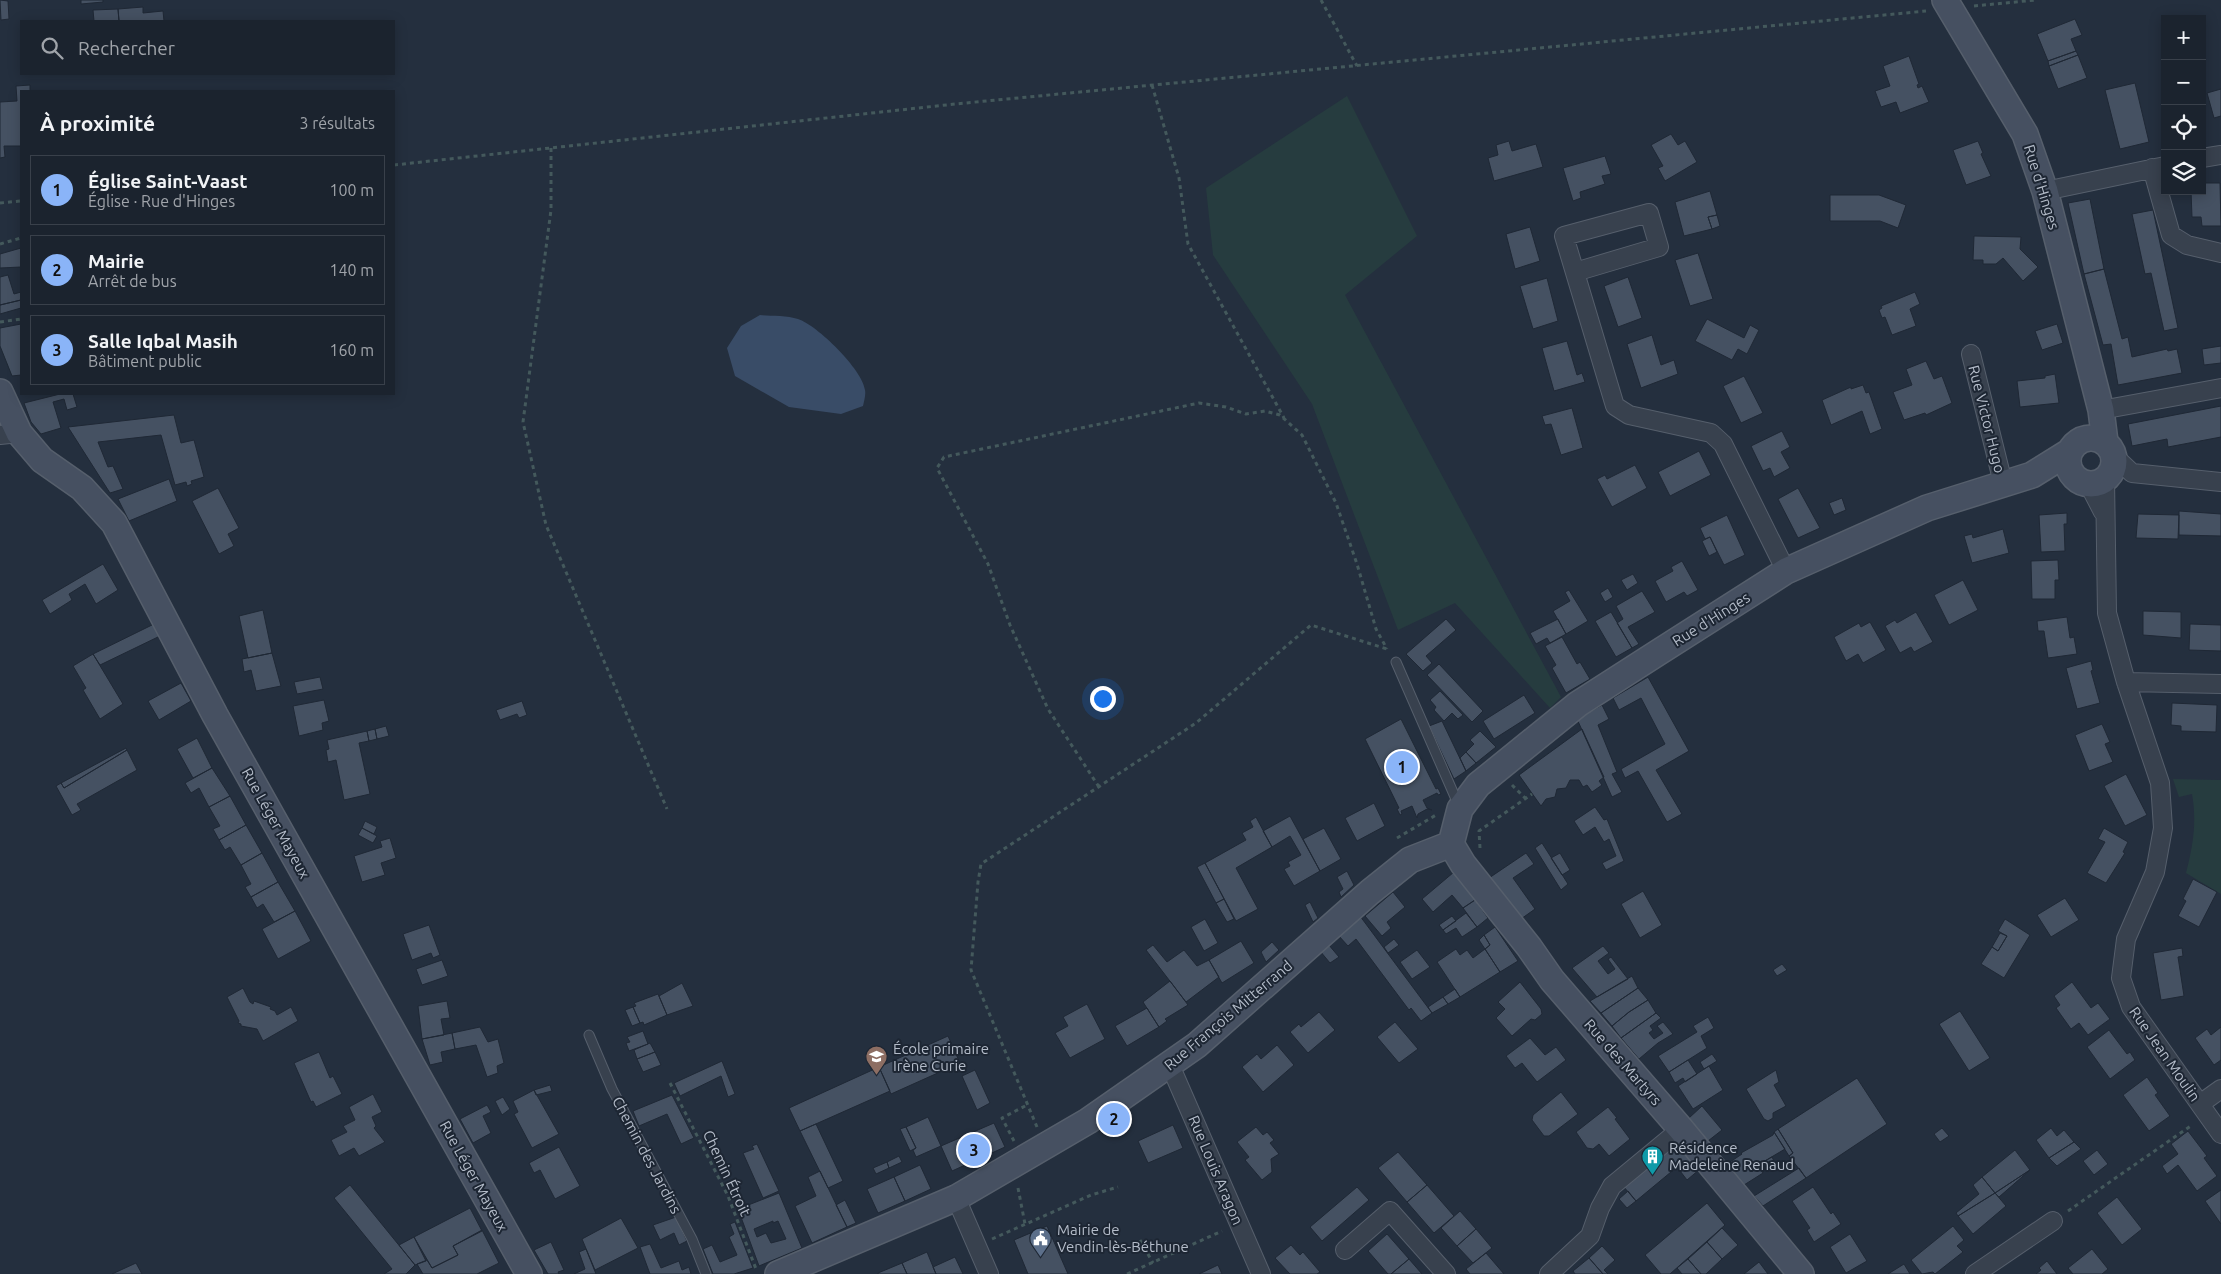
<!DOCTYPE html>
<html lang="fr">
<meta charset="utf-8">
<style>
:root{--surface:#1b232e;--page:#242b36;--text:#f1f3f6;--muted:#a0a4aa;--line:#39404a;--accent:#8ab4f8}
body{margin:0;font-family:Ubuntu,sans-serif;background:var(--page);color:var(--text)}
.controls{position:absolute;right:15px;top:15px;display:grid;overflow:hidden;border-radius:0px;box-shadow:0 2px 12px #0003}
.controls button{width:45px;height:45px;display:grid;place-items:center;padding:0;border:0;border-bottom:1px solid var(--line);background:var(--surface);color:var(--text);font:25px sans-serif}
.you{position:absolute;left:1102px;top:698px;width:18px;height:18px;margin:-12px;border:4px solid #fff;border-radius:50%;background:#1a73e8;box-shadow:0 0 0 8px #1a73e833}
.badge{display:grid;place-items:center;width:32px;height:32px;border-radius:50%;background:var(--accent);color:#111;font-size:16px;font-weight:700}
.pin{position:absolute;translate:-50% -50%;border:2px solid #fff;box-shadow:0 1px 5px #0006}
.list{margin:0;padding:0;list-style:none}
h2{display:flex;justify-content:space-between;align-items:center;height:65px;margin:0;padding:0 20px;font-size:21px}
h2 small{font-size:16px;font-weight:400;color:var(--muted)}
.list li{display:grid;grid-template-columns:32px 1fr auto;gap:15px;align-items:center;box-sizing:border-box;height:70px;margin:0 10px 10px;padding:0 10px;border:1px solid var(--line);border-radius:0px}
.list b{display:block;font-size:19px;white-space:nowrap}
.list p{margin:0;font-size:16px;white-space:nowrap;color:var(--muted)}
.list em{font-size:16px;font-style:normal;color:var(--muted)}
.icon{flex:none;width:28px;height:28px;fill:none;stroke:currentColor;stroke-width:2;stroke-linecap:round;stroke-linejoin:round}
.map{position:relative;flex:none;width:2221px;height:1274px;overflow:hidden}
.search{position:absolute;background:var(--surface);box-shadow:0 2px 12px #0003;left:20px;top:20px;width:375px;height:55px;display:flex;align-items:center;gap:12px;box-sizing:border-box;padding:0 18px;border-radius:0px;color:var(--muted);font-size:19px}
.panel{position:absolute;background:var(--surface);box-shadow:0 2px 12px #0003;left:20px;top:90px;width:375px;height:305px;border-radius:0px}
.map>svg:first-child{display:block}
.grass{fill:#263c3f}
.water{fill:#394c67}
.building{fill:#455162;stroke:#1f2835;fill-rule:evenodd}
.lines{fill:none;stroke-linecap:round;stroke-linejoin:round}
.lane-casing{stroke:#565f6c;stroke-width:11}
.street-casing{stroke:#565f6c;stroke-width:20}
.secondary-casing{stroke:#565f6c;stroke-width:28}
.path{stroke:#44595c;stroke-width:3;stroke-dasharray:4 4;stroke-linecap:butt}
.lane{stroke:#38414e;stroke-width:9}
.street{stroke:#38414e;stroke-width:18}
.secondary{stroke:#465061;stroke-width:25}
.labels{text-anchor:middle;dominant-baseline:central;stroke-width:4;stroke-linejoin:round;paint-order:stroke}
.street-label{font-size:15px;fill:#b4bcc9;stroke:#1d2633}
.poi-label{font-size:15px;fill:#b4bcc9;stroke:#1d2633;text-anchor:start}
</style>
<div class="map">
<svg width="2221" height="1274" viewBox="0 0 2221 1274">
<rect width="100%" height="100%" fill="#242f3e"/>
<path class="grass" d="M 1347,96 L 1417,236 L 1345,295 L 1561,697 L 1550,708 L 1455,603 L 1398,630 L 1312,404 L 1213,255 L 1206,188 Z
M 2173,779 L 2221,780 L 2221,894 L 2186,873 C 2193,846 2197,822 2192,794 L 2179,797 Z"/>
<path class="water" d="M 760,315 C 771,316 787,315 798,319 C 817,325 863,370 865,390 C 866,395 864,401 863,406 L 841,414 L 789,407 L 735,376 L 727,348 L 741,326 Z"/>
<path class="building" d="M 0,0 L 8,1 L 9,19 L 1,20 Z
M 81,0 L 103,0 L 103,2 L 81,4 Z
M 143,7 L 143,13 L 163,11 L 164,21 L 119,21 L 118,9 Z
M 118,9 L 119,21 L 94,21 L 93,10 Z
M 2075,19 L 2082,35 L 2071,39 L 2076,51 L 2048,61 L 2037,34 Z
M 2076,51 L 2078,55 L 2049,66 L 2048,61 Z
M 2078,55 L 2087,78 L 2058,89 L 2049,66 Z
M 1909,56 L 1919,84 L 1917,85 L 1918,88 L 1922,86 L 1929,102 L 1900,113 L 1896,102 L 1881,107 L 1875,91 L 1890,86 L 1883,66 Z
M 2135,83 L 2149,142 L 2120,149 L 2105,90 Z
M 30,85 L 30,91 L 21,91 L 21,146 L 4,146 L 5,157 L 0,158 L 0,102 L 17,101 L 16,86 Z
M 2221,89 L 2221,116 L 2214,118 L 2207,93 Z
M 1671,134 L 1678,145 L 1685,141 L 1697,162 L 1665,181 L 1658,168 L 1663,166 L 1651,145 Z
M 1509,141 L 1512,151 L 1536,144 L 1543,167 L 1494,181 L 1488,158 L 1498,155 L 1496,145 Z
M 1978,141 L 1983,153 L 1981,154 L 1991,176 L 1966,185 L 1953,150 Z
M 1605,156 L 1611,174 L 1602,176 L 1605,184 L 1580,192 L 1581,198 L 1573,201 L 1563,168 Z
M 2202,183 L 2220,183 L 2221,226 L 2202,226 L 2201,217 L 2192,217 L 2191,191 L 2202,191 Z
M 1710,191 L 1717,215 L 1708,217 L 1712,229 L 1684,236 L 1675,202 Z
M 1830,195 L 1879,195 L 1906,205 L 1898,228 L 1880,221 L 1830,221 Z
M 2090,199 L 2104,269 L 2084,274 L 2068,203 Z
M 2153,210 L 2178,328 L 2164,331 L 2151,273 L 2145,274 L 2132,214 Z
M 1717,215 L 1720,226 L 1712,229 L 1708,217 Z
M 1530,227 L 1540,261 L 1515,269 L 1506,234 Z
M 1974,236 L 2021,237 L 2020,249 L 2038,267 L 2023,281 L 2003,258 L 1996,264 L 1983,264 L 1983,260 L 1973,260 Z
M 21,248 L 21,267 L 0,268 L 0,254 Z
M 1698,253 L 1713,299 L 1690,306 L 1675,260 Z
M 2104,269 L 2122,339 L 2128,337 L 2132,357 L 2167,349 L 2168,351 L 2177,349 L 2182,373 L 2118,385 L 2111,344 L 2103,345 L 2084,274 Z
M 8,275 L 14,294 L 21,292 L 21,300 L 0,305 L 0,277 Z
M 1628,277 L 1642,318 L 1618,327 L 1604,286 Z
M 1547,278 L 1558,321 L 1533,329 L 1520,286 Z
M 1915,292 L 1920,304 L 1910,309 L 1916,326 L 1892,335 L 1885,317 L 1882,318 L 1879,310 L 1882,308 L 1881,306 Z
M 21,300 L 21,308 L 0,314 L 0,305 Z
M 1707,319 L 1744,338 L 1750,325 L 1759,330 L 1747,354 L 1738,349 L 1732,360 L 1695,341 Z
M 21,324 L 21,375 L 12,376 L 0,346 L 0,328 Z
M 2057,324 L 2063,343 L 2042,350 L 2035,331 Z
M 1652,335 L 1661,365 L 1674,360 L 1678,374 L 1641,388 L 1627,344 Z
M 1567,341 L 1577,375 L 1582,373 L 1585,382 L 1554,391 L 1542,348 Z
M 2221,346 L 2221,363 L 2204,365 L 2202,349 Z
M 1926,361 L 1934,379 L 1942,376 L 1952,403 L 1926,415 L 1925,413 L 1904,420 L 1893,392 L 1912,385 L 1906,369 Z
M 2055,374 L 2059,403 L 2020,407 L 2017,381 L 2045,378 L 2045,376 Z
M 1744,376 L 1763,413 L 1741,423 L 1723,386 Z
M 1863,385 L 1866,393 L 1869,392 L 1882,429 L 1870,434 L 1862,411 L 1831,425 L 1822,400 L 1851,387 L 1851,389 Z
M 60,394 L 73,394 L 77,407 L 67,410 L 64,399 L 53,402 L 61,428 L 41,434 L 31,422 L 24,403 Z
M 2221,406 L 2221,437 L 2168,447 L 2167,439 L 2132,446 L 2128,424 Z
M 1572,408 L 1583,448 L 1561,455 L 1551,424 L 1545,425 L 1542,416 Z
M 174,415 L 181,443 L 194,440 L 204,477 L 191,481 L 192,484 L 187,486 L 186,482 L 175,485 L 161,435 L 98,442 L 108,467 L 113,466 L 123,489 L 110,493 L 68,427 Z
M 1782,431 L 1790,447 L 1781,452 L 1790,468 L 1774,477 L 1770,468 L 1763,471 L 1751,446 Z
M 1699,451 L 1711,475 L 1670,496 L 1658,472 Z
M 1635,465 L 1647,488 L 1612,507 L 1597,479 L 1605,475 L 1607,479 Z
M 169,479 L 177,501 L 129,521 L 118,499 Z
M 218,488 L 239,528 L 228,534 L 234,546 L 219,554 L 192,501 Z
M 1798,488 L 1820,528 L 1798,538 L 1778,499 Z
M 1842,498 L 1846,510 L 1834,515 L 1829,503 Z
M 2179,511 L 2221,514 L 2221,536 L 2179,535 Z
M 2067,513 L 2067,524 L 2064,524 L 2065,551 L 2041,552 L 2039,515 Z
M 2138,514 L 2179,515 L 2178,539 L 2136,538 Z
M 1727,515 L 1745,555 L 1724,565 L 1710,537 L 1705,539 L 1700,528 Z
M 2003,529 L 2009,553 L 1972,563 L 1964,536 L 1972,534 L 1973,538 Z
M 1710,537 L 1717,552 L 1709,556 L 1702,541 Z
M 2058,560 L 2059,580 L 2055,580 L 2055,599 L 2032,599 L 2031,561 Z
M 1682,561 L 1698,590 L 1687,596 L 1684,592 L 1666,602 L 1655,581 L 1673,571 L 1671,567 Z
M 103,564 L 118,590 L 96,604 L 85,584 L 69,594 L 72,600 L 50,614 L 42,600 Z
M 1633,574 L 1638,583 L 1627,590 L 1621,580 Z
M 1963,580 L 1978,610 L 1949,625 L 1934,595 Z
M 1608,588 L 1613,597 L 1605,602 L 1600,593 Z
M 1569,590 L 1588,621 L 1566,634 L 1553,611 L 1570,601 L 1565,592 Z
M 1642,591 L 1655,612 L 1628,627 L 1639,644 L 1632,648 L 1617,623 L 1623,619 L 1616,606 Z
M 263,610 L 272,653 L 248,658 L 239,616 Z
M 2143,611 L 2181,612 L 2181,638 L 2143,635 Z
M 1611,612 L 1632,648 L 1616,657 L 1595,621 Z
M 1916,612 L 1933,642 L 1914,652 L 1911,647 L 1900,653 L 1885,626 L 1895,620 L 1897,623 Z
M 2067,617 L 2070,638 L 2074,637 L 2077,654 L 2048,658 L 2044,631 L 2038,631 L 2037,621 Z
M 1446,619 L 1456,630 L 1426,656 L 1432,663 L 1423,671 L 1406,654 Z
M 1558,619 L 1566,634 L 1550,643 L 1547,638 L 1536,644 L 1530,633 Z
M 1870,622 L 1886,650 L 1863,663 L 1858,654 L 1846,661 L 1834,637 L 1859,623 L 1861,627 Z
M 154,624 L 160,636 L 100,665 L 93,654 Z
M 2190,624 L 2221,625 L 2221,651 L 2189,650 Z
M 1562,637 L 1577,664 L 1580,662 L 1590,679 L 1566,693 L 1552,668 L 1556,665 L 1545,646 Z
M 272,653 L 281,686 L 256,691 L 251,670 L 244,672 L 242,659 Z
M 93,654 L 123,704 L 100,719 L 83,690 L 86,688 L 73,666 Z
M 2091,661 L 2093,670 L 2091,671 L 2100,703 L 2077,709 L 2066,668 Z
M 1439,664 L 1483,711 L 1472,722 L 1427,675 Z
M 320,677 L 323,689 L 297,694 L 294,682 Z
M 1648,677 L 1689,751 L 1656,770 L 1682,814 L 1667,822 L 1638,771 L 1625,778 L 1621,769 L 1665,744 L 1641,698 L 1619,710 L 1613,698 Z
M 181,683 L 191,701 L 159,720 L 148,701 Z
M 1440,691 L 1463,715 L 1458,719 L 1452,713 L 1444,721 L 1434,710 L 1436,707 L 1430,700 Z
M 1524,695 L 1535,713 L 1494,739 L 1483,721 Z
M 324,700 L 329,721 L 322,723 L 323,730 L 299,736 L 293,706 Z
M 522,701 L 527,715 L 519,718 L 517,714 L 500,720 L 496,710 Z
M 2172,703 L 2217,705 L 2216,732 L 2181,731 L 2181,726 L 2171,725 Z
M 1602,705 L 1609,719 L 1598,725 L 1617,772 L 1612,774 L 1622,792 L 1612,797 L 1577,719 Z
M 1401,719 L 1436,789 L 1438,788 L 1441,794 L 1438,795 L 1437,793 L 1423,800 L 1427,808 L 1432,810 L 1427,809 L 1418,814 L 1417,818 L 1412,806 L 1401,811 L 1402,814 L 1400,815 L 1397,809 L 1399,808 L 1365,739 Z
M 1442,721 L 1466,771 L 1454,779 L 1429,726 Z
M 2102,724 L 2110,742 L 2105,744 L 2113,762 L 2089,771 L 2075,735 Z
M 386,726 L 389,736 L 377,739 L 375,729 Z
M 375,729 L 377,739 L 369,741 L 367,731 Z
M 1582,729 L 1604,777 L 1599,781 L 1602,785 L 1592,792 L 1587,785 L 1583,787 L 1579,780 L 1570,780 L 1566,788 L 1557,789 L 1555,797 L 1546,799 L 1541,806 L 1519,775 Z
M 367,731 L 369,741 L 359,743 L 370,794 L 344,800 L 336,760 L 328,762 L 326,750 L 329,749 L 327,740 Z
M 1480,731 L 1496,747 L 1476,763 L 1466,752 L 1474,744 L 1470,740 Z
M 197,738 L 212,768 L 193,778 L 177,749 Z
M 126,748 L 127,750 L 64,788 L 61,783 Z
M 127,750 L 137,770 L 77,804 L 81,810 L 72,815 L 56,786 L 61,783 L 64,788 Z
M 1466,752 L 1476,763 L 1466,771 L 1460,758 Z
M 212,768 L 230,796 L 209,807 L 199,788 L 191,793 L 185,783 Z
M 2126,774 L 2147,815 L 2125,826 L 2104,786 Z
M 230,796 L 246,825 L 219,840 L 213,829 L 220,826 L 209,807 Z
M 1374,803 L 1385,826 L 1357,841 L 1345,818 Z
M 1595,807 L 1604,820 L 1607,819 L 1624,861 L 1606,870 L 1602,863 L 1616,856 L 1609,839 L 1604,842 L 1595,827 L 1583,835 L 1574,821 Z
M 1290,816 L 1320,871 L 1294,886 L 1284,869 L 1290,866 L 1288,862 L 1301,855 L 1290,836 L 1272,847 L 1263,831 Z
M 1256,817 L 1272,847 L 1236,868 L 1258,909 L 1236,921 L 1205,863 L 1246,840 L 1242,833 L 1253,827 L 1250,821 Z
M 365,821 L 377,827 L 374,834 L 362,828 Z
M 246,825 L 262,853 L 241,865 L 230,847 L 225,850 L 219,840 Z
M 362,828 L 377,836 L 373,843 L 358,835 Z
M 1324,828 L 1341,859 L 1320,871 L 1303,839 Z
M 2104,828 L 2128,842 L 2123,852 L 2125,853 L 2106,883 L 2087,873 L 2105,842 L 2098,839 Z
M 390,838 L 396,858 L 381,863 L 385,875 L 362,882 L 354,856 L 382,847 L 380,841 Z
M 1542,843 L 1568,884 L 1561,890 L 1535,848 Z
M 262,853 L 278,882 L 251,897 L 245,887 L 251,884 L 241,865 Z
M 1526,853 L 1534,864 L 1513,878 L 1535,909 L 1521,919 L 1489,878 Z
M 1560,853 L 1570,870 L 1562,875 L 1551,858 Z
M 1205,863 L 1224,899 L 1216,903 L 1197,867 Z
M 1347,871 L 1354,885 L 1341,897 L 1339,892 L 1343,889 L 1337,877 Z
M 1454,872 L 1475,900 L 1463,908 L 1452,895 L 1433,912 L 1422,899 Z
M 2193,879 L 2217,892 L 2199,927 L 2178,916 L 2186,901 L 2183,899 Z
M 278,882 L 295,911 L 274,922 L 263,904 L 257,908 L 251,897 Z
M 1643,891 L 1662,925 L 1640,938 L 1621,904 Z
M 1393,892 L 1405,907 L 1387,922 L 1391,928 L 1382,936 L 1365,916 Z
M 2065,898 L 2079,920 L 2051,937 L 2037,915 Z
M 1224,899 L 1234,919 L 1227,922 L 1216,903 Z
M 1475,900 L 1488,918 L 1477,927 L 1463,908 Z
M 1310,902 L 1318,918 L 1313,922 L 1305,905 Z
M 295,911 L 311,941 L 278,959 L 262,929 Z
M 1466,913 L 1477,927 L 1462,937 L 1456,928 L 1446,934 L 1443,930 Z
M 1360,916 L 1432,1013 L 1421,1021 L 1411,1008 L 1409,1010 L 1356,939 L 1348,946 L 1338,935 Z
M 1452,916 L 1456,921 L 1443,930 L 1439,925 Z
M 1205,919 L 1218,943 L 1204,951 L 1191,927 Z
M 2005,919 L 2030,935 L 2004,978 L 1981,964 L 1992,947 L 1998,951 L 2007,936 L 1998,931 Z
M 429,925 L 440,955 L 433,958 L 431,953 L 412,960 L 403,934 Z
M 1495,927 L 1518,961 L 1500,972 L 1485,949 L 1490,945 L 1484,935 Z
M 2000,933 L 2007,936 L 1998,951 L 1992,947 Z
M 1484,935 L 1490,945 L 1485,949 L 1479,940 Z
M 1394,939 L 1399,945 L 1388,953 L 1384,947 Z
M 1241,941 L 1254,963 L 1222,983 L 1209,960 Z
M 1272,942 L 1279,950 L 1266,962 L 1261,952 Z
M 1328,944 L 1339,957 L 1330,963 L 1320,951 Z
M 1153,945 L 1167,962 L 1184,950 L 1197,966 L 1209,960 L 1219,977 L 1186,1002 L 1146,950 Z
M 1603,946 L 1609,953 L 1598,961 L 1608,974 L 1615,969 L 1608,959 L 1611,957 L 1628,979 L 1597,997 L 1572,968 Z
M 2182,948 L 2183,956 L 2178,957 L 2184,996 L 2161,1000 L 2153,953 Z
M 1456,949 L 1460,955 L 1467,950 L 1473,958 L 1485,949 L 1500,972 L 1460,997 L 1437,962 Z
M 1417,950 L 1430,967 L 1412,979 L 1400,962 Z
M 442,960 L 448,976 L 422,985 L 416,969 Z
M 1782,964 L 1787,970 L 1777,976 L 1773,970 Z
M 1632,976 L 1638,988 L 1601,1013 L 1590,1001 Z
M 1170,981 L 1188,1005 L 1165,1019 L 1167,1021 L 1159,1027 L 1143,1002 Z
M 1520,982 L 1541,1009 L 1542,1014 L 1535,1020 L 1531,1019 L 1512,1036 L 1496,1018 L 1505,1009 L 1498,1002 Z
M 2072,982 L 2091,1008 L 2098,1003 L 2110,1019 L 2088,1035 L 2079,1023 L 2071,1029 L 2056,1008 L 2060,1005 L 2054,996 Z
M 682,983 L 693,1006 L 667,1015 L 659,996 Z
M 243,988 L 250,1002 L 253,1004 L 254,1001 L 271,1007 L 270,1009 L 275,1011 L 277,1015 L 291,1007 L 298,1021 L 263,1041 L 257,1029 L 241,1026 L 241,1024 L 238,1023 L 239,1021 L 227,997 Z
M 1638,988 L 1648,1000 L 1629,1012 L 1612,1026 L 1601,1013 Z
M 1455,989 L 1460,997 L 1448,1004 L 1443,997 Z
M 658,994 L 667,1015 L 644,1025 L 643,1022 L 640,1023 L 633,1007 L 636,1006 L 634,1003 Z
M 1443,997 L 1448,1004 L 1432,1013 L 1428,1007 Z
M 1648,1000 L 1656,1013 L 1621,1038 L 1612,1026 L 1629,1012 Z
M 447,1001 L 450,1018 L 441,1019 L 444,1035 L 422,1039 L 418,1006 Z
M 1087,1004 L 1105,1039 L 1070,1058 L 1055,1033 L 1068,1026 L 1063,1017 Z
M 633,1007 L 640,1023 L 632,1026 L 625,1010 Z
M 1147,1008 L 1159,1027 L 1127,1046 L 1115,1026 Z
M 1960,1011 L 1990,1058 L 1969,1071 L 1939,1024 Z
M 1319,1012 L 1335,1030 L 1308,1053 L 1290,1032 L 1299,1024 L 1301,1027 Z
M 1656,1013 L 1661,1018 L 1650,1026 L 1653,1030 L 1649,1033 L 1654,1039 L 1663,1033 L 1657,1026 L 1663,1022 L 1673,1034 L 1658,1043 L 1639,1059 L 1621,1038 Z
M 1708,1017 L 1714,1028 L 1701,1036 L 1707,1048 L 1669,1072 L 1658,1056 L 1697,1032 L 1693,1026 Z
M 1395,1022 L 1418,1049 L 1399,1063 L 1377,1037 Z
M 480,1027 L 488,1042 L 498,1039 L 504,1063 L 497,1066 L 498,1073 L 487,1077 L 476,1045 L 455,1049 L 452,1033 Z
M 2221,1027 L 2221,1060 L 2214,1065 L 2195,1038 L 2207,1029 L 2211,1035 Z
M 2109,1030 L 2127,1054 L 2130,1052 L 2135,1060 L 2110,1079 L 2087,1047 Z
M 643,1031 L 648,1044 L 629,1051 L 626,1043 L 630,1042 L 627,1037 Z
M 452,1033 L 455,1049 L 441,1052 L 443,1062 L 430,1065 L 422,1039 Z
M 948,1036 L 960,1063 L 891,1094 L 879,1067 Z
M 1530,1038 L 1545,1055 L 1556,1047 L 1566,1060 L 1537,1082 L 1522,1063 L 1515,1068 L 1506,1056 Z
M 650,1043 L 655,1052 L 637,1059 L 634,1050 Z
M 1277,1045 L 1294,1065 L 1263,1092 L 1242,1067 L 1257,1054 L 1261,1059 Z
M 319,1052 L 330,1078 L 333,1076 L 342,1094 L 316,1107 L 313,1101 L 311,1102 L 294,1063 Z
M 655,1052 L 661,1065 L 643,1072 L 637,1059 Z
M 1712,1054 L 1717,1061 L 1704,1069 L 1700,1062 Z
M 1688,1060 L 1697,1074 L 1685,1082 L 1683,1078 L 1675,1083 L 1669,1072 Z
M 722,1061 L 735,1094 L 728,1097 L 721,1076 L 680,1096 L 674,1083 Z
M 1709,1066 L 1723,1090 L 1693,1109 L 1678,1086 Z
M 879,1067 L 890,1091 L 800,1131 L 789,1108 Z
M 975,1070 L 990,1103 L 977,1110 L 962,1076 Z
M 1776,1070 L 1779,1082 L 1774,1085 L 1786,1106 L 1773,1113 L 1773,1118 L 1768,1121 L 1764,1119 L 1746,1089 Z
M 2147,1077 L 2158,1093 L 2155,1095 L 2170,1116 L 2149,1131 L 2123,1095 Z
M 1857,1078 L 1887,1124 L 1806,1178 L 1789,1156 L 1793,1153 L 1778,1129 Z
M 550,1085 L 552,1091 L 536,1095 L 534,1090 Z
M 534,1090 L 559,1134 L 532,1148 L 514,1114 L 518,1112 L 513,1101 Z
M 1561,1092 L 1578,1114 L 1549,1136 L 1544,1136 L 1532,1120 L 1533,1115 Z
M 373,1094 L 382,1112 L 372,1117 L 376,1126 L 374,1128 L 385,1142 L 359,1156 L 354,1148 L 339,1156 L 331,1140 L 347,1132 L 343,1126 L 355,1120 L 349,1107 Z
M 672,1095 L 694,1138 L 681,1144 L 667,1114 L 639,1126 L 633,1111 Z
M 503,1097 L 510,1109 L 502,1115 L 495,1101 Z
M 487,1105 L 491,1112 L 483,1116 L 491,1133 L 473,1143 L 460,1119 Z
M 1702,1106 L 1722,1130 L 1708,1141 L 1689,1118 Z
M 1608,1107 L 1617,1118 L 1615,1119 L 1630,1139 L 1609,1156 L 1599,1144 L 1593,1149 L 1587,1148 L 1576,1132 Z
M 928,1117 L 941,1146 L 916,1157 L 913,1150 L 916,1148 L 906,1127 Z
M 994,1123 L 1005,1147 L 952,1171 L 941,1146 Z
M 816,1124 L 843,1181 L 828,1188 L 800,1131 Z
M 1173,1125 L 1183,1148 L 1148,1163 L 1138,1141 Z
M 906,1127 L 916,1148 L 910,1151 L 900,1129 Z
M 1256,1127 L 1263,1135 L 1267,1132 L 1274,1140 L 1270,1143 L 1279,1154 L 1271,1159 L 1272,1172 L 1262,1180 L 1245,1160 L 1249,1157 L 1237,1142 Z
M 1942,1128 L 1949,1136 L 1940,1142 L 1934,1134 Z
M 2051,1128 L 2057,1136 L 2064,1130 L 2074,1142 L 2049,1158 L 2036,1140 Z
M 1778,1129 L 1793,1153 L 1789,1156 L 1774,1132 Z
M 2188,1131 L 2207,1156 L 2204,1158 L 2217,1176 L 2197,1191 L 2178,1165 L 2167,1174 L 2162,1166 L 2178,1154 L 2171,1144 Z
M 1774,1132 L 1785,1149 L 1758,1165 L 1763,1173 L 1744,1185 L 1727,1164 L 1742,1154 L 1741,1153 L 1773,1135 Z
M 1678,1142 L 1700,1169 L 1687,1180 L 1677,1167 L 1636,1201 L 1623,1186 Z
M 2074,1142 L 2081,1149 L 2057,1166 L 2049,1158 Z
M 757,1144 L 779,1191 L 763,1198 L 743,1153 L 754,1149 L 752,1146 Z
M 559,1147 L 580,1186 L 555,1199 L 540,1170 L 534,1173 L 529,1163 Z
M 2015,1150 L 2030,1170 L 1995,1193 L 1982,1177 Z
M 2097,1150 L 2108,1164 L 2094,1175 L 2083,1161 Z
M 1398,1152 L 1427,1185 L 1407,1202 L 1378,1168 Z
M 899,1156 L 902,1162 L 889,1168 L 887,1162 Z
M 1772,1157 L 1774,1161 L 1761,1170 L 1758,1165 Z
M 887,1162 L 889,1168 L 876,1174 L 873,1168 Z
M 920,1165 L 931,1189 L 905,1201 L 894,1177 Z
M 1799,1168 L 1806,1178 L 1766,1204 L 1763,1206 L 1754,1196 Z
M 2030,1170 L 1999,1197 L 1995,1193 Z
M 820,1171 L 847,1227 L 812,1243 L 795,1206 L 816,1196 L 808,1177 Z
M 894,1177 L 905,1201 L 878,1213 L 867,1189 Z
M 1982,1177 L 1995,1193 L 1958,1216 L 1956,1213 L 1979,1194 L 1973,1185 Z
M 350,1185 L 415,1265 L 406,1274 L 384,1274 L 392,1269 L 334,1198 Z
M 1427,1185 L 1454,1216 L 1434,1233 L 1407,1202 Z
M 1357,1187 L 1369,1200 L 1322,1241 L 1310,1227 Z
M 1813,1187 L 1831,1214 L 1833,1212 L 1841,1224 L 1814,1242 L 1807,1230 L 1810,1228 L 1792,1201 Z
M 2221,1190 L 2221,1224 L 2205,1201 Z
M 1628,1191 L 1636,1201 L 1627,1208 L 1619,1199 Z
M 779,1193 L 802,1248 L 759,1266 L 738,1209 ZM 773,1221 L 773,1223 L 778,1221 L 786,1239 L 771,1243 L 766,1233 L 757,1237 L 754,1229 Z
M 1995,1193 L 2006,1206 L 1973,1234 L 1958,1216 Z
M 2117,1197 L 2142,1229 L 2122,1245 L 2097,1213 Z
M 845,1200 L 856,1223 L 847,1227 L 836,1205 Z
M 1707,1203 L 1725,1225 L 1670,1274 L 1661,1274 L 1645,1255 Z
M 470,1208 L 482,1231 L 453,1246 L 458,1255 L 432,1268 L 414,1237 Z
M 1460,1211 L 1476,1229 L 1457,1246 L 1441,1228 Z
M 676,1217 L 687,1241 L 679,1245 L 674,1233 L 660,1240 L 653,1225 Z
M 621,1218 L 638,1248 L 595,1270 L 582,1239 Z
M 735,1222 L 753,1268 L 734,1274 L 713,1274 L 703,1249 L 712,1245 L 720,1262 L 737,1255 L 729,1237 L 734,1234 L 730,1224 Z
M 1047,1226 L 1068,1274 L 1028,1274 L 1014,1240 Z
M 1953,1226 L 1964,1240 L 1957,1246 L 1963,1252 L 1935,1274 L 1933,1272 L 1922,1274 L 1911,1260 Z
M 1722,1228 L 1738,1245 L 1722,1259 L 1707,1242 Z
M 1476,1229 L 1492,1248 L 1473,1263 L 1457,1246 Z
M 482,1230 L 499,1263 L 477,1274 L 423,1274 L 417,1264 L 427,1260 L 432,1268 L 458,1255 L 453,1246 Z
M 1387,1234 L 1409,1259 L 1391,1274 L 1388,1274 L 1368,1251 Z
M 1850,1234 L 1867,1261 L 1846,1273 L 1830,1247 Z
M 414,1237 L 426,1261 L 415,1265 L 399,1245 Z
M 551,1242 L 564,1270 L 558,1272 L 559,1274 L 548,1274 L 534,1250 Z
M 1707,1242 L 1722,1259 L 1706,1274 L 1701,1274 L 1688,1259 Z
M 650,1244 L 661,1268 L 679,1261 L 682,1270 L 689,1267 L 691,1274 L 650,1274 L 640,1247 Z
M 1291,1245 L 1300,1255 L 1303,1252 L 1320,1272 L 1317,1274 L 1290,1274 L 1275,1258 Z
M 1602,1246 L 1615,1260 L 1604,1270 L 1608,1274 L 1603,1274 L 1589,1258 Z
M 586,1249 L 596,1274 L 574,1274 L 585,1269 L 579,1252 Z
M 2092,1249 L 2108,1269 L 2102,1274 L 2073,1274 L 2068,1268 Z
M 927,1252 L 936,1274 L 907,1274 L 902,1263 Z
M 1486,1253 L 1504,1274 L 1470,1274 L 1466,1269 Z
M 955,1257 L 963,1274 L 936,1274 L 933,1267 Z
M 1589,1258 L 1603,1274 L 1575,1274 L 1573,1271 Z
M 1409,1259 L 1422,1274 L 1391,1274 Z
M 1688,1259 L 1701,1274 L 1682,1274 L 1677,1268 Z
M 2047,1261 L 2057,1274 L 2036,1274 L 2041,1270 L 2039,1268 Z
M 1759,1262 L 1768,1274 L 1744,1274 Z
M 136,1263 L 142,1274 L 112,1274 Z
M 902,1263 L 907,1274 L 878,1274 L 878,1273 Z
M 1904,1264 L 1910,1274 L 1888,1274 Z
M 1218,1265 L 1222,1274 L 1199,1274 Z"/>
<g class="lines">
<defs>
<path id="lane" d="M 1396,662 L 1459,806
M 589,1035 L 612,1089 L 692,1239 L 706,1274"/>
<path id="street" d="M 2202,158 L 2221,155
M 2152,168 L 2171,235 L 2187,245 L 2221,253
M 2045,191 L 2165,166
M 1575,272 L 1659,247 L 1649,213 L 1564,236 L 1615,406 L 1629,415 L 1711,433 L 1723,444 L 1786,571
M 1971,354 L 2003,483
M 2101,410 L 2221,388
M 0,435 L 19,433
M 2114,456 L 2132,473 L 2221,482
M 2105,479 L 2107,613 L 2126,682 L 2160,783 L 2163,828 L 2155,872 L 2126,939 L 2121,978 L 2131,1007 L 2221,1134
M 2088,483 L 2103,512
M 2126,682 L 2221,684
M 1170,1065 L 1261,1274
M 2200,1104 L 2221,1089
M 956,1198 L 989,1274
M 1345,1250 L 1390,1211 L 1446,1274
M 1549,1274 L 1590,1236 L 1600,1208 L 1612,1186 L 1681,1129
M 1975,1274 L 2053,1221"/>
<path id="secondary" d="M 1945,0 L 2025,134 L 2045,191 L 2101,410 L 2105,442
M 0,392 L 19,433 L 42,460 L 82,488 L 114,523 L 215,715 L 529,1274
M2068 461a23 23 0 1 1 46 0a23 23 0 1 1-46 0Z
M 1451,844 L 1460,809 L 1478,785 L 1578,704 L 1659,652 L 1786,571 L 1927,508 L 2032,475 L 2069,452
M 1451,844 L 1463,864 L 1529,947 L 1552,980 L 1681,1129 L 1801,1274
M 778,1274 L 956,1198 L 1088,1121 L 1197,1045 L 1370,892 L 1410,860 L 1451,844"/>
</defs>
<use href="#lane" class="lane-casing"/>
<use href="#street" class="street-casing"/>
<use href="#secondary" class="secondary-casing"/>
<path class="path" d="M 1321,0 L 1357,66
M 1974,6 L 2036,0
M 1152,85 L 1179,178 L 1188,244 L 1284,418
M 551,148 L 551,210 L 523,422 L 546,525 L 667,809
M 394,165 L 955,104 L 1926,11
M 0,203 L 21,201
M 0,244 L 21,238
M 0,322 L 21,319
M 1512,785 L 1525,798
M 1099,787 L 1048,709 L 1010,625 L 988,564 L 937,468 L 944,457 L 1199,403 L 1226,407 L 1246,414 L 1265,411 L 1280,415 L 1302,435 L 1336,503 L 1357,564 L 1376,629 L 1387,649
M 1397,838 L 1436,815
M 1480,848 L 1479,831 L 1532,794
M 670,1083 L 728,1196 L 756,1269
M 1037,1127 L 971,970 L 978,882 L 981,864 L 1196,723 L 1311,625 L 1387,649
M 1014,1141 L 1002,1118 L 1027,1105
M 1018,1188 L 1025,1224
M 2068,1211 L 2192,1125
M 992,1239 L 1091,1195 L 1118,1187
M 1140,1240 L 1153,1263
M 1127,1274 L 1222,1231"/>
<use href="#lane" class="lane"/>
<use href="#street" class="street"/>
<use href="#secondary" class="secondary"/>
</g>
<defs>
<symbol id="school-pin" viewBox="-11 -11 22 30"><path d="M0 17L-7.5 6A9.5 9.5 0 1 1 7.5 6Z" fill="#8d6e63" stroke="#1d2633"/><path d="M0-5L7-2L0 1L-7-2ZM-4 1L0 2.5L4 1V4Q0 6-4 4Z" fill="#fff"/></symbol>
<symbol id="building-pin" viewBox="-11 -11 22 30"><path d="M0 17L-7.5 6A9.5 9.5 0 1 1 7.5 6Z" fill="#0f9aa8" stroke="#1d2633"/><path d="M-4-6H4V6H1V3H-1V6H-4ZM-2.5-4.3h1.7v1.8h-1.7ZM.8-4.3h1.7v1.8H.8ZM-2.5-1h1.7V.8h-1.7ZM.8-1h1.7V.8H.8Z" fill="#fff"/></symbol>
<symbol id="civic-pin" viewBox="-11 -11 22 30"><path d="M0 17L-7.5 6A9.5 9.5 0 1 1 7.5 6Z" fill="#5c6f8a" stroke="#1d2633"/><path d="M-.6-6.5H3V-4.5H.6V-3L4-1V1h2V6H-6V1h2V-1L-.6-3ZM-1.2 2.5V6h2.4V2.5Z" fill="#fff"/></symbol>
</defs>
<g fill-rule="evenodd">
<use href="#school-pin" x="864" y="1044" width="25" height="34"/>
<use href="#building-pin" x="1640" y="1144" width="25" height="34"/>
<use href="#civic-pin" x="1028" y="1226" width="25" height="34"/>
</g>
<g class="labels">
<g class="street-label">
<text transform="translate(2042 187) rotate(73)">Rue d'Hinges</text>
<text transform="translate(1987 419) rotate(76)">Rue Victor Hugo</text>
<text transform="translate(1711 619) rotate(-32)">Rue d'Hinges</text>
<text transform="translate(276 823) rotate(61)">Rue Léger Mayeux</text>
<text transform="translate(1228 1015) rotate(-40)">Rue François Mitterrand</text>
<text transform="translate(2165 1054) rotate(55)">Rue Jean Moulin</text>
<text transform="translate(1623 1062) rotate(49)">Rue des Martyrs</text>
<text transform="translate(647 1155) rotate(62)">Chemin des Jardins</text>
<text transform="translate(1216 1170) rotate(67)">Rue Louis Aragon</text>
<text transform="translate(727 1173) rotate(65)">Chemin Étroit</text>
<text transform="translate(474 1176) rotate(61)">Rue Léger Mayeux</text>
</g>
<g class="poi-label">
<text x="893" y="1048">École primaire<tspan x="893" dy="17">Irène Curie</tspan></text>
<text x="1669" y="1147">Résidence<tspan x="1669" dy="17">Madeleine Renaud</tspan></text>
<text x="1057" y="1229">Mairie de<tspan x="1057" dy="17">Vendin-lès-Béthune</tspan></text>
</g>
</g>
</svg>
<div class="controls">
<button>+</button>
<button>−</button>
<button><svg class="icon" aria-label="locate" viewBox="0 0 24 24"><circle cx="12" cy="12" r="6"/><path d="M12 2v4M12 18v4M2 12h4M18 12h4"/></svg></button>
<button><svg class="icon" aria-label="layers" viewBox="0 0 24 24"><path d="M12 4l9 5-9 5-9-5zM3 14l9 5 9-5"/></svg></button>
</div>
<div class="you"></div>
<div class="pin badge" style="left:1402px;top:767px">1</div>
<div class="pin badge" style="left:1114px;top:1119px">2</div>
<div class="pin badge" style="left:974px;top:1150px">3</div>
<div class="search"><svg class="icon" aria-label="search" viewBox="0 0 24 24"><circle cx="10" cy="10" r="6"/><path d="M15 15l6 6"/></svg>Rechercher</div>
<section class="panel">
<h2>À proximité<small>3 résultats</small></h2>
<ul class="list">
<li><span class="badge">1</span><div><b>Église Saint-Vaast</b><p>Église · Rue d'Hinges</p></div><em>100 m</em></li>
<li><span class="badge">2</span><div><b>Mairie</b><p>Arrêt de bus</p></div><em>140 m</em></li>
<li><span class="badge">3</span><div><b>Salle Iqbal Masih</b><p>Bâtiment public</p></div><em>160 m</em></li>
</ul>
</section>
</div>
